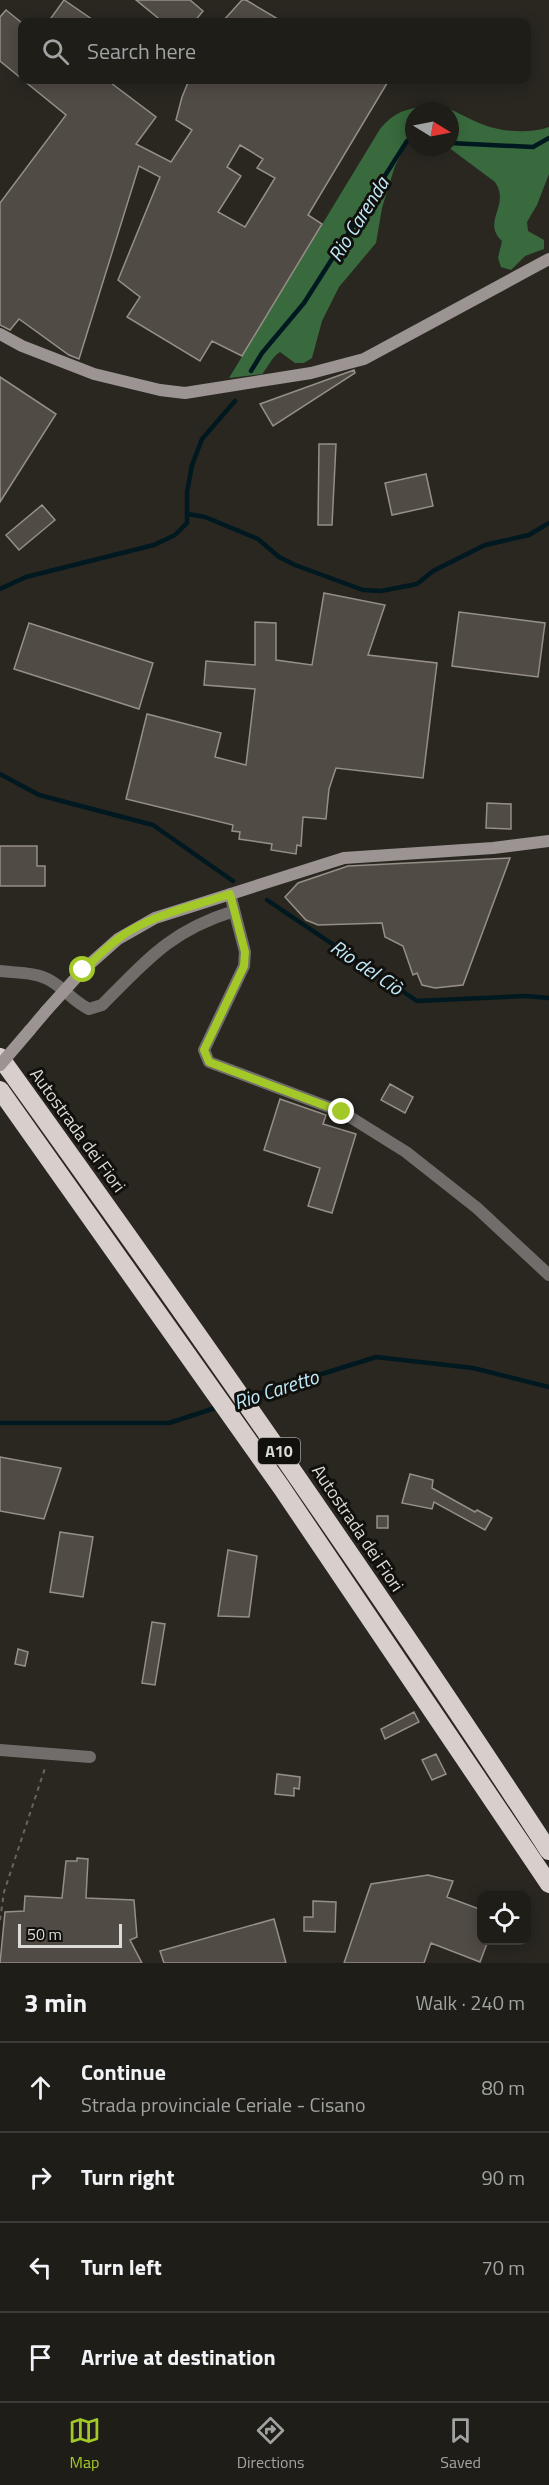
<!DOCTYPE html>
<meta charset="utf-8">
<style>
:root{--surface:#1f1d18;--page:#272621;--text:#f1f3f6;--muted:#a1a2a2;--line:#3c3b37;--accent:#a2c928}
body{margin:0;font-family:"Titillium Web",sans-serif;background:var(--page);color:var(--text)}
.controls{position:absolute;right:18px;bottom:18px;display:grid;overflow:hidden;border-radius:12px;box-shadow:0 3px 15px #0003}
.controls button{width:54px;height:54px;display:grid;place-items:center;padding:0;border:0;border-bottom:2px solid var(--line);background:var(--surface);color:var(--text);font:30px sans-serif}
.compass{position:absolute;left:405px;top:102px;width:54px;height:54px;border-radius:50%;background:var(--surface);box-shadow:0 3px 15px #0003;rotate:100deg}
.scale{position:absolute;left:18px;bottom:15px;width:104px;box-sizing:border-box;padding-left:6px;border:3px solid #dcdbd6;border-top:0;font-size:16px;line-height:21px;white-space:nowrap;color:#dcdbd6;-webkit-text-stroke:4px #11100d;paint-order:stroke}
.stop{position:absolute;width:18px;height:18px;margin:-14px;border:4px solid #a2c928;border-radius:50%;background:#fff}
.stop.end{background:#a2c928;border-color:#fff;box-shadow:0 2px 6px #0008}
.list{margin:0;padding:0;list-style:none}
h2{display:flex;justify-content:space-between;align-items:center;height:78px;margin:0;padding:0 24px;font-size:26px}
h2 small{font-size:20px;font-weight:400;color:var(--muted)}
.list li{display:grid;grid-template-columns:39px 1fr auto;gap:18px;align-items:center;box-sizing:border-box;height:90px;padding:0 24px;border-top:2px solid var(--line)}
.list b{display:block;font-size:22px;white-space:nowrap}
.list p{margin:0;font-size:20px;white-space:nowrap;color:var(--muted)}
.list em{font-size:20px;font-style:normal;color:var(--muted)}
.icon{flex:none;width:33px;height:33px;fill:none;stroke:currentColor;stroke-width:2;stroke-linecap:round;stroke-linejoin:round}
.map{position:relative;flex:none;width:549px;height:1963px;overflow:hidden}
.search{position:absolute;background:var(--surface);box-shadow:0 3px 15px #0003;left:18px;right:18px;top:18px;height:66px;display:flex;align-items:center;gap:15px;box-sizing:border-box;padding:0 21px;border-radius:12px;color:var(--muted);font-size:22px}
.sheet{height:438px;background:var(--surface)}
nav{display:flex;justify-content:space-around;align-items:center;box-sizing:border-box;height:84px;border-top:2px solid var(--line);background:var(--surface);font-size:16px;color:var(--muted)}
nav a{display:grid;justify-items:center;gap:3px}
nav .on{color:var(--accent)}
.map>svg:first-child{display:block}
.forest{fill:#386a3d}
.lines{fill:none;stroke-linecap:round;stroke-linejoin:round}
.stream{stroke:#00181f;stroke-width:4.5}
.building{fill:#504b44;stroke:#958f88;stroke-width:1.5;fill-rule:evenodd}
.path{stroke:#66655e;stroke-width:2;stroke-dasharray:4.5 4.5;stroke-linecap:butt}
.street{stroke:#716d6b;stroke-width:12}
.secondary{stroke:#9b9492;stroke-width:12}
.highway{stroke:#d8cecb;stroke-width:18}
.secondary-bridge{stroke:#9b9492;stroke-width:12}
.route{stroke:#a2c928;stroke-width:8}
.labels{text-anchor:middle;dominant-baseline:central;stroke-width:6;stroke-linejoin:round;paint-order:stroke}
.shield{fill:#11100d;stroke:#9f9e9a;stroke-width:1.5}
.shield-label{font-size:16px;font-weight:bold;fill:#dcdbd6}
.street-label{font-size:18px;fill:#dcdbd6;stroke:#11100d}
.water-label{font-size:20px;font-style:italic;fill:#c0eaf9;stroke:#11100d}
</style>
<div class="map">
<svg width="549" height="1963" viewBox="0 0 549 1963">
<rect width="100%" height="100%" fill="#292720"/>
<path class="forest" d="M 436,105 C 453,108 467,119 484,125 C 503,132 530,134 549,127 L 549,174 L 537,205 L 527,222 L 528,231 L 544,240 L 544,249 L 525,256 L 511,270 L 501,267 L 498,258 L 502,241 C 481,222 511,205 495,182 L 448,147 L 450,147 L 450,111 L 414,111 L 414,137 L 408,141 L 395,166 L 382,208 L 376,243 L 339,287 L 322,321 L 312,358 L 304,363 L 295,363 L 280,352 C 271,358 269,366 262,374 L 229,378 L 380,129 C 398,108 409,109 436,105 Z"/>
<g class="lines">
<path class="stream" d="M 450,143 L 533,147 L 549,138
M 251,371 L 262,353 L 304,303 L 407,141 L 414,141
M 188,514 L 205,517 L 258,539 L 279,557 L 295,565 L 363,590 L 381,591 L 417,584 L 433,571 L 485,545 L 529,535 L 549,523
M 0,589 L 26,577 L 154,545 L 175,535 L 187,523 L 187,492 L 192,465 L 202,439 L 235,401
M 0,774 L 39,795 L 153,825 L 233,881
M 267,900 L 417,1001 L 527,996 L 549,998
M 246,1398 L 376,1357 L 473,1368 L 549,1387
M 0,1423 L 169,1423 L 218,1407"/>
</g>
<path class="building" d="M 64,0 L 96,22 L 57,22 L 51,18 Z
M 136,0 L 190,0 L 203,11 L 194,22 L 163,22 Z
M 242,0 L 246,0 L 283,22 L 222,22 Z
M 6,10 L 22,23 L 22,79 L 0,61 L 0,17 Z
M 23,80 L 107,80 L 156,117 L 136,144 L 171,162 L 192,130 L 176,120 L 182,97 L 189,80 L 389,80 L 308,215 L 322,224 L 242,356 L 212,341 L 200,361 L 127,317 L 140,297 L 118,280 L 160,177 L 139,166 L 79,359 L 69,355 L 19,319 L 10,330 L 0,325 L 0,203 L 66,115 ZM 240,145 L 263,159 L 257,168 L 275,178 L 245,227 L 218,212 L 241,176 L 227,167 Z
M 354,370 L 355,373 L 273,426 L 260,404 Z
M 0,377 L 56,414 L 0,502 Z
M 319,444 L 336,444 L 332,525 L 318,525 Z
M 426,474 L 433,506 L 392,515 L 385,483 Z
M 42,505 L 55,520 L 19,550 L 6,535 Z
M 324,593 L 385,605 L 368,655 L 437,663 L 423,778 L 336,768 L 329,789 L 326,819 L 303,817 L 301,846 L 297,845 L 296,854 L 271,850 L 272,844 L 239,839 L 240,832 L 232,831 L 233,825 L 126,799 L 147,714 L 221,733 L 215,757 L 246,765 L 255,689 L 204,685 L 206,661 L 255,665 L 255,622 L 276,623 L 276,660 L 312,665 Z
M 459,612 L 545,623 L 538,677 L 452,666 Z
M 29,623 L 153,663 L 139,709 L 14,669 Z
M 487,803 L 511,804 L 511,829 L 486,828 Z
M 0,846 L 37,846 L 37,866 L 45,866 L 45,886 L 0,886 Z
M 510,858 L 463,985 L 435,988 L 422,985 L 417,973 L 413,975 L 403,946 L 385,937 L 382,923 L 318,925 L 306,920 L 285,897 L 298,883 L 348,866 Z
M 390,1084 L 413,1097 L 405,1113 L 381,1100 Z
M 280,1099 L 326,1115 L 323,1124 L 356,1134 L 332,1213 L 308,1206 L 320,1168 L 264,1150 Z
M 0,1457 L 61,1468 L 44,1519 L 0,1511 Z
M 410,1474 L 433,1480 L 432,1488 L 475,1512 L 477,1510 L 492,1518 L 485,1530 L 434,1502 L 432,1509 L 402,1503 Z
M 377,1516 L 388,1516 L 388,1528 L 377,1528 Z
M 60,1532 L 93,1537 L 83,1597 L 50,1592 Z
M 228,1550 L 257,1556 L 249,1617 L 218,1616 Z
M 152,1622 L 165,1624 L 155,1685 L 142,1683 Z
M 18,1649 L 28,1652 L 25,1666 L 15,1664 Z
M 414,1712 L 419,1722 L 385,1739 L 381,1729 Z
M 436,1754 L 446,1774 L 432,1780 L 422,1760 Z
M 277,1774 L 300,1777 L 299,1789 L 294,1788 L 294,1796 L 275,1794 Z
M 77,1858 L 88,1859 L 86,1898 L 134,1900 L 137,1937 L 130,1940 L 142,1963 L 0,1963 L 5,1912 L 24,1911 L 25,1896 L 62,1898 L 66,1861 L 77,1861 Z
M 428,1875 L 453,1881 L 447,1897 L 482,1910 L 482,1941 L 488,1941 L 480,1962 L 431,1943 L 424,1963 L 344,1963 L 371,1884 Z
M 313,1901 L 336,1902 L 335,1932 L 304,1931 L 304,1917 L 313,1917 Z
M 274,1919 L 286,1963 L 164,1963 L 160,1951 Z"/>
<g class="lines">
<path class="path" d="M 0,1920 L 4,1892 L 46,1765"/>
<path class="street" d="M 230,894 L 245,952 L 244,966 L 204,1050 L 209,1062 L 342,1112 L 406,1152 L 477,1208 L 549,1275
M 0,971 C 16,973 37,972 51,981 C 65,989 74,1002 89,1009 L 102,1005 C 147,960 170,931 234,911
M 0,1750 L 90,1757"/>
<path class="secondary" d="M 0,334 L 22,346 L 94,374 L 160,390 L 185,393 L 311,373 L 364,359 L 549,259
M 83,970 L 118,939 L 155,918 L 344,858 L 493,848 L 549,841
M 30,1030 L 46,1011"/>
<path class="highway" d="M 0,1057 C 188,1318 373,1581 549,1851
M 0,1090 L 281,1487 L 549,1884"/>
<path class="secondary-bridge" d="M 46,1011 L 83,970
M 0,1065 L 30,1030"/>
</g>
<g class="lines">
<path class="route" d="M 83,970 C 99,956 114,939 133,929 C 163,912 198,905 230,894 L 245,952 L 244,966 L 204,1050 L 209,1062 L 342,1112"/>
</g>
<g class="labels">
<rect class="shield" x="258" y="1438" width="42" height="26" rx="4.5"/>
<g class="shield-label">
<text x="279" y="1451">A10</text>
</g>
<g class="street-label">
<text transform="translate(78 1130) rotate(54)">Autostrada dei Fiori</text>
<text transform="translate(358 1528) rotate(56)">Autostrada dei Fiori</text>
</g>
<g class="water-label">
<text transform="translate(358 219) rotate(-58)">Rio Carenda</text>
<text transform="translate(367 967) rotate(34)">Rio del Ciò</text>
<text transform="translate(276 1389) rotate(-18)">Rio Caretto</text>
</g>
</g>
</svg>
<div class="controls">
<button><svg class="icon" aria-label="locate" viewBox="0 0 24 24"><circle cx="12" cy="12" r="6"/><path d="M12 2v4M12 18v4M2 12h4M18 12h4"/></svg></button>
</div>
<svg class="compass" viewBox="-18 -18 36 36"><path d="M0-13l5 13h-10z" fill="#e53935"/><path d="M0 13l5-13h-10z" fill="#a1a2a2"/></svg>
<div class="scale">50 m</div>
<div class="stop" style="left:83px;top:970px"></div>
<div class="stop end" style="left:342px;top:1112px"></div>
<div class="search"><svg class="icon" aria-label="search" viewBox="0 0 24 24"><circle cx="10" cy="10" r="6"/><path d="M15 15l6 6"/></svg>Search here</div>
</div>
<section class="sheet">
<h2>3 min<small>Walk · 240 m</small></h2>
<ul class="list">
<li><svg class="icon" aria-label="ahead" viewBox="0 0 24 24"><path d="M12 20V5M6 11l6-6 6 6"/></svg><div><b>Continue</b><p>Strada provinciale Ceriale - Cisano</p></div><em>80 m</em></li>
<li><svg class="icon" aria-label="right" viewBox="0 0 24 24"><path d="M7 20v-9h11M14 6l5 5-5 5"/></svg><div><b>Turn right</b></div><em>90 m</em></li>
<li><svg class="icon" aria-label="left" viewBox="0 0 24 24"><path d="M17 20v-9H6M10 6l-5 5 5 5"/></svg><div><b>Turn left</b></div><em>70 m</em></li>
<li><svg class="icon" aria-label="arrive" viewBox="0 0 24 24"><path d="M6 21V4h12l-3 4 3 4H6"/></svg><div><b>Arrive at destination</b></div></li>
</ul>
</section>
<nav>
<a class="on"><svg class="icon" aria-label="map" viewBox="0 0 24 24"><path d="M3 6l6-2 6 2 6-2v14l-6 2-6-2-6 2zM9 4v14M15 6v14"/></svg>Map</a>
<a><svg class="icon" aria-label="directions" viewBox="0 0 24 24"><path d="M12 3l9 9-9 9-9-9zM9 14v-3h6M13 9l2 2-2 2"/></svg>Directions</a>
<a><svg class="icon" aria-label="saved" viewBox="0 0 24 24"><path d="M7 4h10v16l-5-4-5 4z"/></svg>Saved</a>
</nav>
